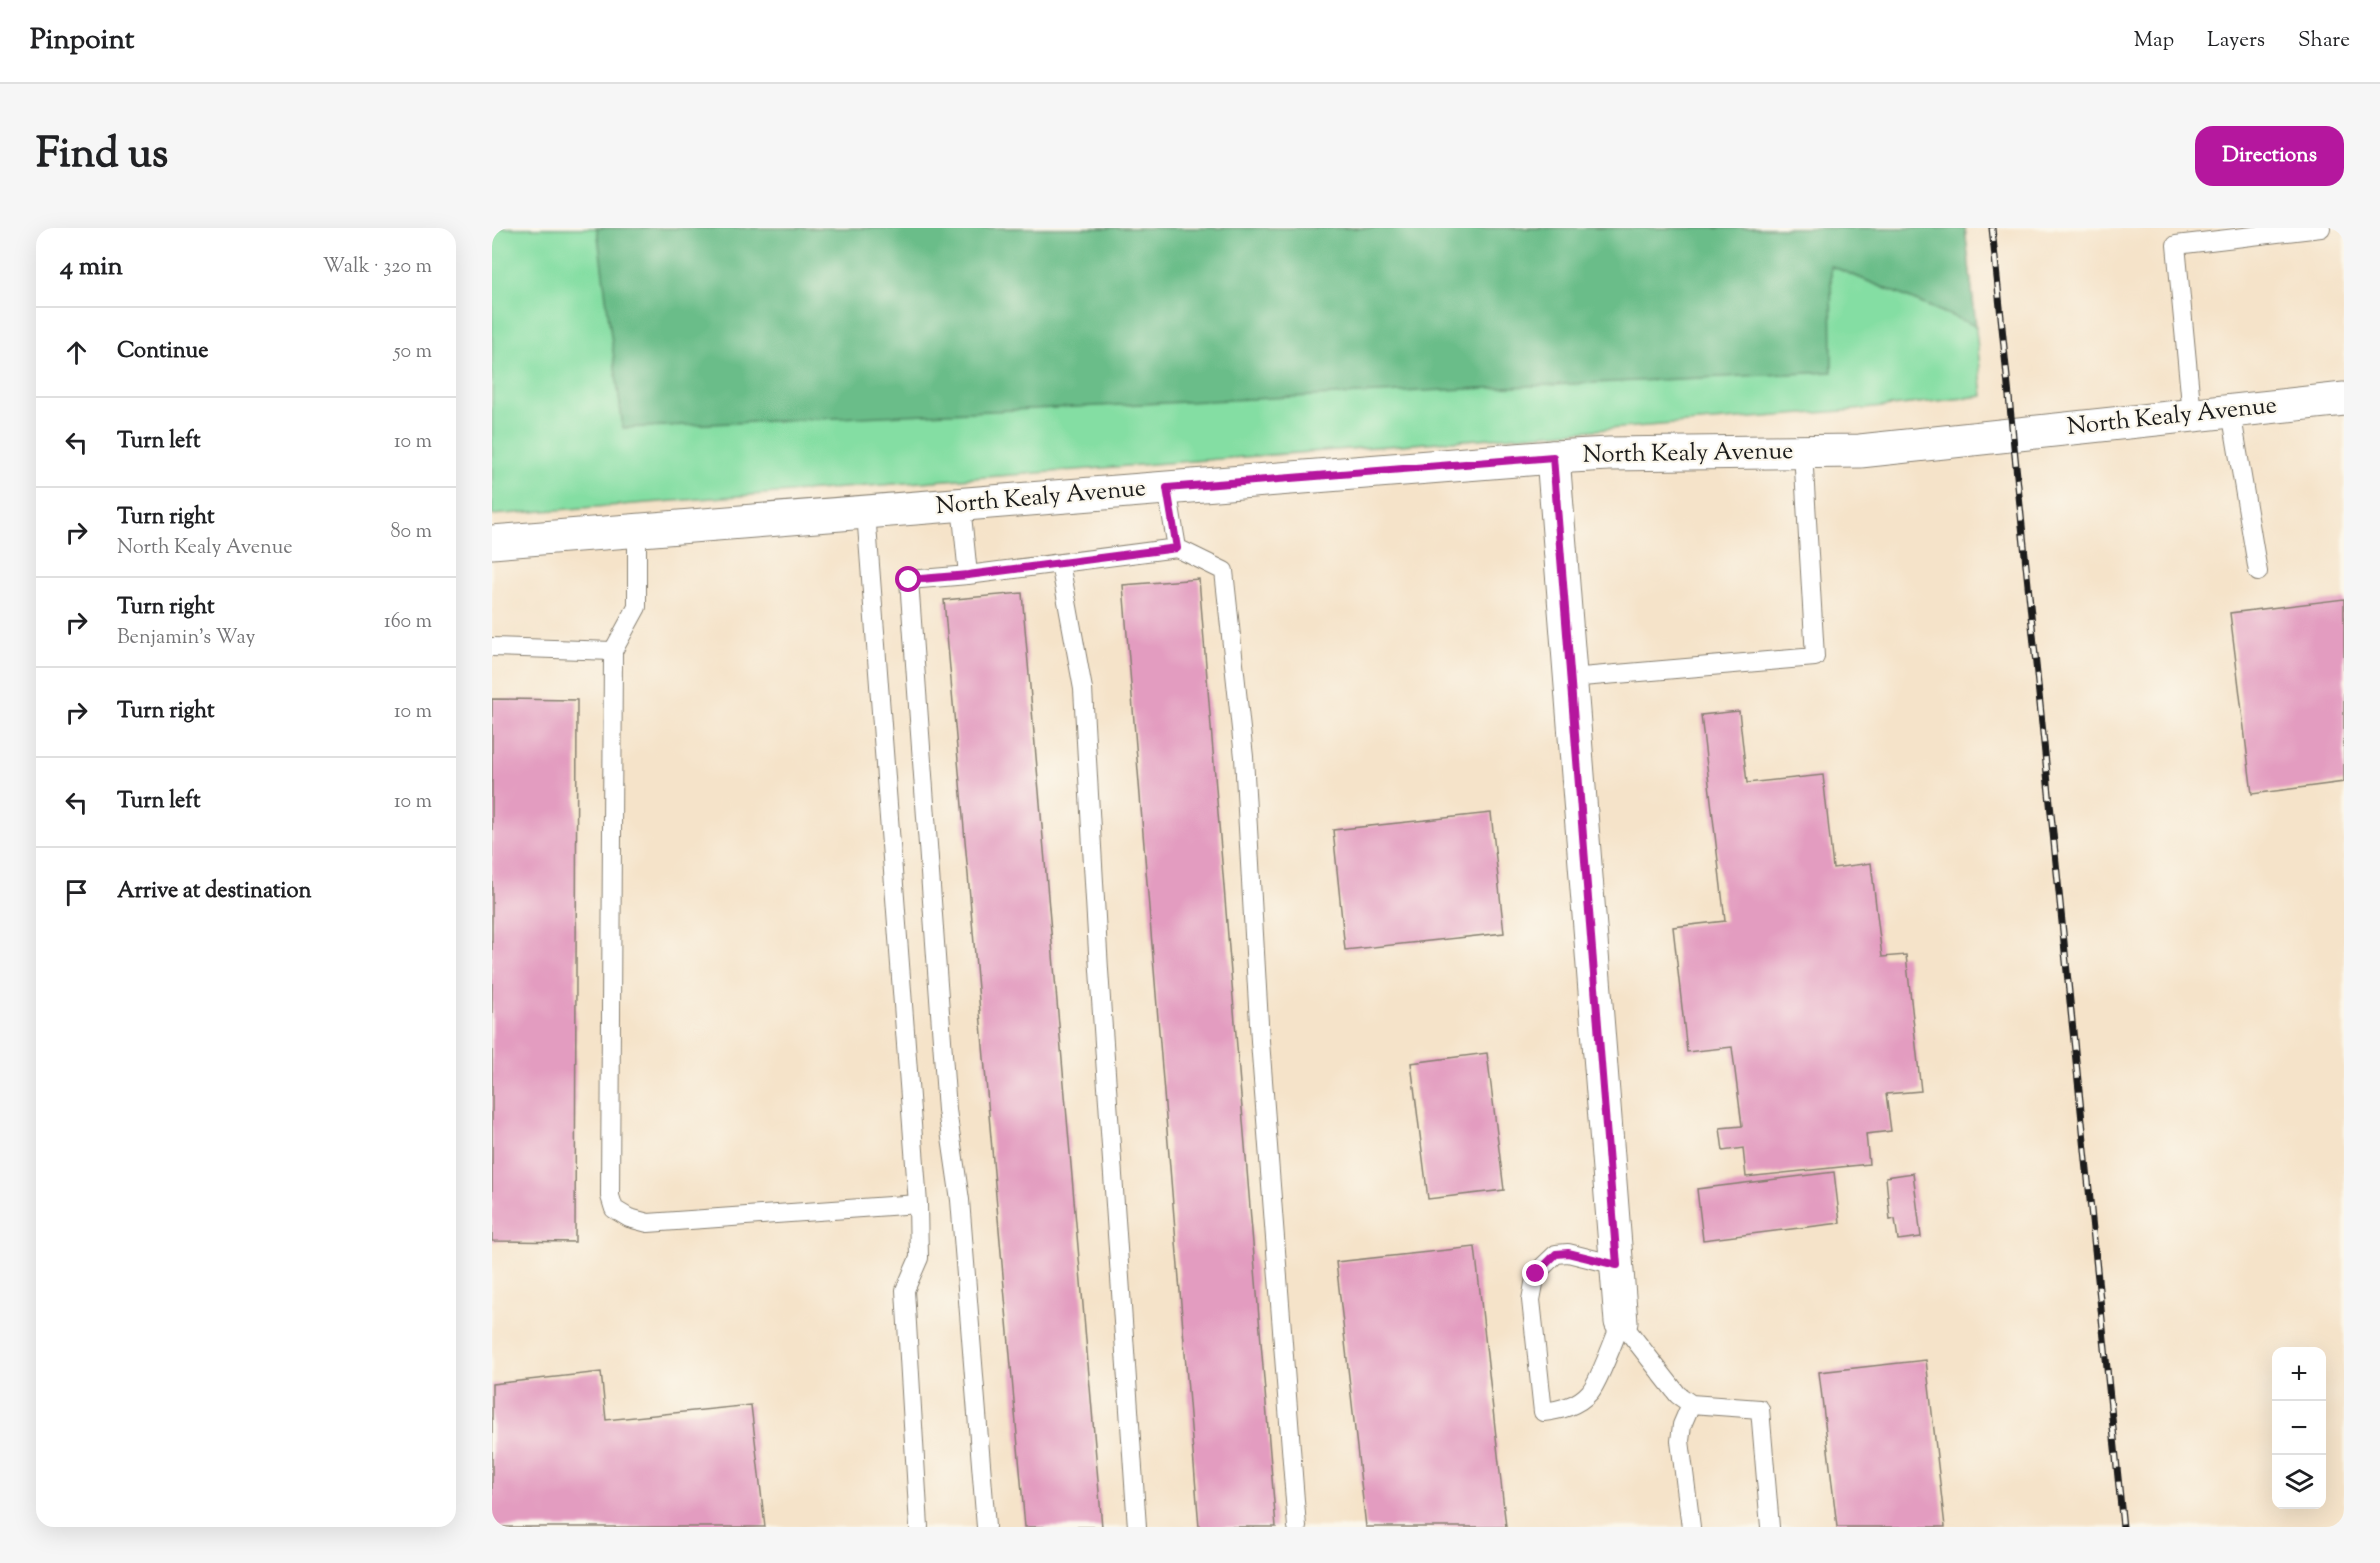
<!DOCTYPE html>
<meta charset="utf-8">
<style>
:root{--surface:#fff;--page:#f6f6f6;--text:#202124;--muted:#757577;--line:#e0e0e0;--accent:#b5179e}
body{margin:0;font-family:"Sorts Mill Goudy",serif;background:var(--page);color:var(--text)}
.controls{position:absolute;right:18px;bottom:18px;display:grid;overflow:hidden;border-radius:12px;box-shadow:0 6px 24px #0002}
.controls button{width:54px;height:54px;display:grid;place-items:center;padding:0;border:0;border-bottom:2px solid var(--line);background:var(--surface);color:var(--text);font:30px sans-serif}
.stop{position:absolute;width:18px;height:18px;margin:-14px;border:4px solid #b5179e;border-radius:50%;background:#fff}
.stop.end{background:#b5179e;border-color:#fff;box-shadow:0 2px 6px #0008}
.list{margin:0;padding:0;list-style:none}
h2{display:flex;justify-content:space-between;align-items:center;height:78px;margin:0;padding:0 24px;font-size:26px}
h2 small{font-size:20px;font-weight:400;color:var(--muted)}
.list li{display:grid;grid-template-columns:39px 1fr auto;gap:18px;align-items:center;box-sizing:border-box;height:90px;padding:0 24px;border-top:2px solid var(--line)}
.list b{display:block;font-size:22px;white-space:nowrap}
.list p{margin:0;font-size:20px;white-space:nowrap;color:var(--muted)}
.list em{font-size:20px;font-style:normal;color:var(--muted)}
.icon{flex:none;width:33px;height:33px;fill:none;stroke:currentColor;stroke-width:2;stroke-linecap:round;stroke-linejoin:round}
.map{position:relative;flex:none;width:1852px;height:1299px;overflow:hidden;border-radius:18px}
header{display:flex;align-items:center;gap:36px;box-sizing:border-box;height:84px;padding:0 30px;background:var(--surface);border-bottom:2px solid var(--line)}
header strong{font-size:28px}
nav{display:flex;gap:33px;margin-inline-start:auto;font-size:21px}
.intro{display:flex;align-items:center;justify-content:space-between;box-sizing:border-box;height:144px;padding:0 36px}
h1{margin:0;font-size:42px}
.button{padding:15px 27px;border-radius:18px;background:var(--accent);color:#fff;font-size:21px;font-weight:700}
main{display:flex;gap:36px;padding:0 36px}
aside{flex:1;background:var(--surface);border-radius:18px;box-shadow:0 6px 24px #0002}
.map>svg:first-child{display:block}
.green{fill:#84dea3;stroke:#507d60;stroke-width:1.5}
.forest{fill:#6bbd89;stroke:#446c52;stroke-width:1.5}
.building{fill:#e39cc0}
.lines{fill:none;stroke-linecap:round;stroke-linejoin:round}
.lane-casing{stroke:#888072;stroke-width:20}
.street-casing{stroke:#888072;stroke-width:35}
.secondary-casing{stroke:#888072;stroke-width:35}
.lane{stroke:#fff;stroke-width:18}
.street{stroke:#fff;stroke-width:33}
.secondary{stroke:#fff;stroke-width:33}
.rail-casing{stroke:#1c1c1c;stroke-width:7}
.rail{stroke:#fbf7ec;stroke-width:4.5;stroke-dasharray:14;stroke-linecap:butt}
.route{stroke:#b5179e;stroke-width:8}
.labels{text-anchor:middle;dominant-baseline:central;stroke-width:4.5;stroke-linejoin:round;paint-order:stroke}
.street-label{font-size:24px;fill:#1c1c1c;stroke:#fbf7ec}
</style>
<header>
<strong>Pinpoint</strong>
<nav><a>Map</a><a>Layers</a><a>Share</a></nav>
</header>
<div class="intro"><h1>Find us</h1><a class="button">Directions</a></div>
<main>
<aside>
<h2>4 min<small>Walk · 320 m</small></h2>
<ul class="list">
<li><svg class="icon" aria-label="ahead" viewBox="0 0 24 24"><path d="M12 20V5M6 11l6-6 6 6"/></svg><div><b>Continue</b></div><em>50 m</em></li>
<li><svg class="icon" aria-label="left" viewBox="0 0 24 24"><path d="M17 20v-9H6M10 6l-5 5 5 5"/></svg><div><b>Turn left</b></div><em>10 m</em></li>
<li><svg class="icon" aria-label="right" viewBox="0 0 24 24"><path d="M7 20v-9h11M14 6l5 5-5 5"/></svg><div><b>Turn right</b><p>North Kealy Avenue</p></div><em>80 m</em></li>
<li><svg class="icon" aria-label="right" viewBox="0 0 24 24"><path d="M7 20v-9h11M14 6l5 5-5 5"/></svg><div><b>Turn right</b><p>Benjamin's Way</p></div><em>160 m</em></li>
<li><svg class="icon" aria-label="right" viewBox="0 0 24 24"><path d="M7 20v-9h11M14 6l5 5-5 5"/></svg><div><b>Turn right</b></div><em>10 m</em></li>
<li><svg class="icon" aria-label="left" viewBox="0 0 24 24"><path d="M17 20v-9H6M10 6l-5 5 5 5"/></svg><div><b>Turn left</b></div><em>10 m</em></li>
<li><svg class="icon" aria-label="arrive" viewBox="0 0 24 24"><path d="M6 21V4h12l-3 4 3 4H6"/></svg><div><b>Arrive at destination</b></div></li>
</ul>
</aside>
<div class="map">
<svg width="1852" height="1299" viewBox="0 0 1852 1299">
<rect width="100%" height="100%" fill="#fbf7ec"/>
<filter id="ink" filterUnits="userSpaceOnUse"><feTurbulence type="fractalNoise" baseFrequency=".0167" numOctaves="2"/><feDisplacementMap in="SourceGraphic" scale="12" xChannelSelector="R" yChannelSelector="G"/><feConvolveMatrix kernelMatrix="1 2 1 2 8 2 1 2 1" color-interpolation-filters="sRGB"/></filter>
<filter id="wash" filterUnits="userSpaceOnUse"><feTurbulence type="fractalNoise" baseFrequency=".008" numOctaves="4" result="noise"/><feDisplacementMap in="SourceGraphic" scale="24" xChannelSelector="R" yChannelSelector="G"/><feGaussianBlur stdDeviation="1.35" result="paint"/><feColorMatrix in="noise" values="0 0 0 0 0 0 0 0 0 0 0 0 0 0 0 0 0 1.4 0 .05"/><feComposite in="paint" operator="in"/></filter>
<g filter="url(#wash)">
<rect width="100%" height="100%" fill="#f5e3c9"/>
<path class="green" d="M 0,0 L 1473,0 L 1491,168 L 1363,182 L 0,287 Z"/>
<path class="forest" d="M 105,0 L 1473,0 L 1484,98 L 1339,38 L 1340,144 L 131,200 Z"/>
<g id="blocks">
<path class="building" d="M 707,351 L 784,1299 L 707,1299 L 631,357 Z
M 530,365 L 610,1299 L 533,1299 L 452,372 Z
M 1852,371 L 1852,554 L 1760,566 L 1738,385 Z
M 0,471 L 85,472 L 83,1014 L 0,1013 Z
M 1247,483 L 1255,555 L 1331,547 L 1341,640 L 1379,635 L 1390,729 L 1414,727 L 1429,863 L 1394,866 L 1399,903 L 1374,906 L 1377,936 L 1254,949 L 1251,920 L 1231,923 L 1228,900 L 1250,898 L 1240,819 L 1195,824 L 1181,699 L 1233,693 L 1209,487 Z
M 999,585 L 1012,705 L 853,722 L 841,602 Z
M 995,825 L 1012,962 L 936,971 L 919,835 Z
M 1342,944 L 1348,995 L 1211,1012 L 1205,961 Z
M 1421,945 L 1429,1009 L 1406,1012 L 1403,991 L 1398,992 L 1394,949 Z
M 983,1019 L 1014,1299 L 874,1299 L 844,1034 Z
M 1434,1132 L 1453,1299 L 1345,1299 L 1327,1144 Z
M 109,1144 L 114,1192 L 259,1177 L 273,1299 L 0,1299 L 0,1156 Z"/>
</g>
</g>
<g filter="url(#ink)">
<use href="#blocks" fill-opacity="0" stroke="#888072" stroke-width="1.5"/>
<g class="lines">
<defs>
<path id="lane" d="M 1739,183 L 1766,344
M 1700,187 L 1684,17 L 1829,0
M 675,260 L 685,320 L 732,343 L 752,529 L 768,813 L 805,1299
M 469,277 L 476,347 L 417,352 L 455,882 L 468,972 L 494,1299
M 145,303 L 145,379 L 121,423 L 118,968 L 122,981 L 137,990 L 156,995 L 426,976 L 374,284
M 568,335 L 591,461 L 607,742 L 645,1299
M 476,347 L 685,320
M 0,419 L 121,423
M 1078,450 L 1323,429 L 1311,224
M 426,976 L 427,1030 L 413,1062 L 427,1299
M 1124,1037 L 1076,1025 L 1064,1026 L 1044,1045 L 1039,1072 L 1051,1184 C 1068,1182 1086,1178 1098,1164 C 1107,1153 1123,1110 1129,1094 L 1186,1167 L 1199,1176 L 1268,1181 L 1278,1299
M 1199,1299 L 1188,1213 L 1190,1197 L 1199,1176"/>
<path id="street" d="M 1061,229 L 1129,1094"/>
<path id="secondary" d="M 0,314 L 1061,229 L 1117,226 L 1368,223 L 1852,171"/>
</defs>
<use href="#lane" class="lane-casing"/>
<use href="#street" class="street-casing"/>
<use href="#secondary" class="secondary-casing"/>
<use href="#lane" class="lane"/>
<use href="#street" class="street"/>
<use href="#secondary" class="secondary"/>
<defs>
<path id="rail" d="M 1500,0 L 1631,1299"/>
</defs>
<use href="#rail" class="rail-casing"/>
<use href="#rail" class="rail"/>
</g>
</g>
<g class="lines" filter="url(#ink)">
<path class="route" d="M 417,352 L 476,347 L 685,320 L 675,260 L 1061,229 L 1125,1037 L 1076,1025 L 1064,1026 L 1044,1046"/>
</g>
<g class="labels">
<g class="street-label">
<text transform="translate(1680 189) rotate(-6)">North Kealy Avenue</text>
<text transform="translate(1196 226) rotate(-1)">North Kealy Avenue</text>
<text transform="translate(549 270) rotate(-5)">North Kealy Avenue</text>
</g>
</g>
</svg>
<div class="controls">
<button>+</button>
<button>−</button>
<button><svg class="icon" aria-label="layers" viewBox="0 0 24 24"><path d="M12 4l9 5-9 5-9-5zM3 14l9 5 9-5"/></svg></button>
</div>
<div class="stop" style="left:417px;top:352px"></div>
<div class="stop end" style="left:1044px;top:1046px"></div>
</div>
</main>
